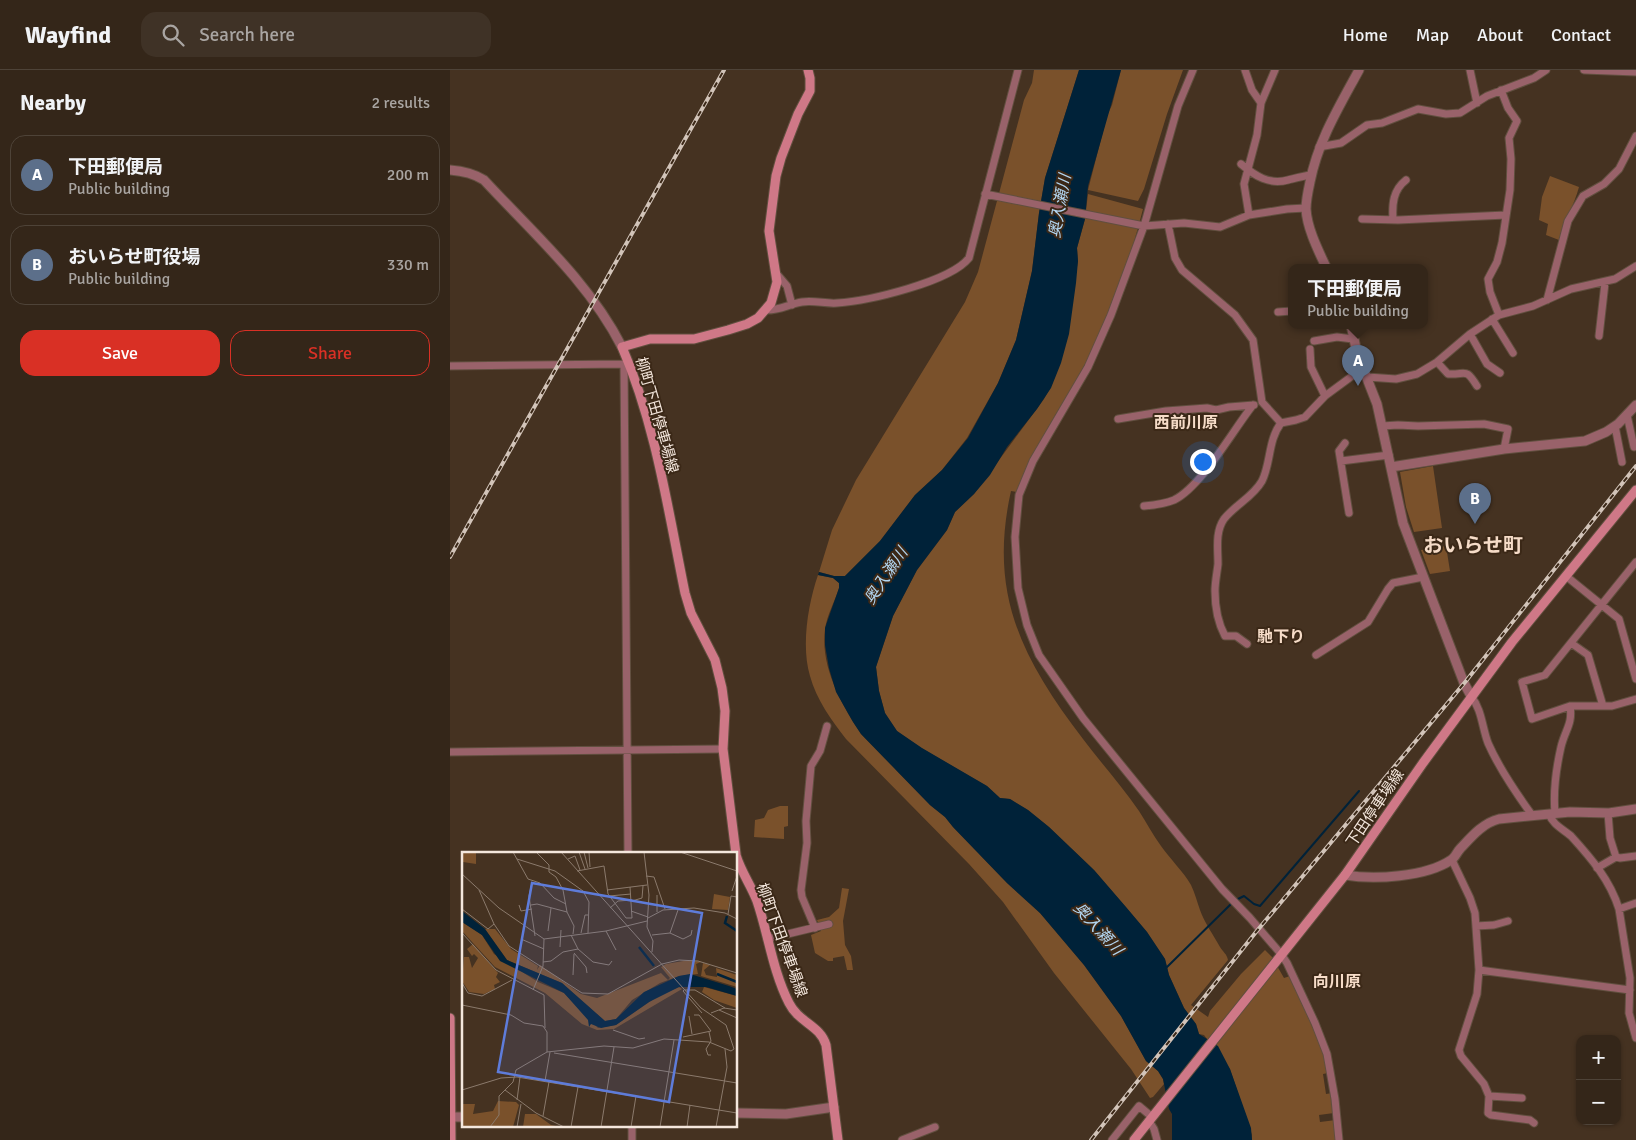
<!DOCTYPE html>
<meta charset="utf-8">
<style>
:root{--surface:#342619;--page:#3f3226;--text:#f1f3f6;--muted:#a9a5a2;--line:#4e4338;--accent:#d93025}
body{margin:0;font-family:Signika,"Noto Sans JP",sans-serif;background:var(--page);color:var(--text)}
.controls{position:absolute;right:15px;bottom:15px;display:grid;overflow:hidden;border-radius:10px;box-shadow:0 1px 4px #0004}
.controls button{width:45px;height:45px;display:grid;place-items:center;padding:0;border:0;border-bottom:1px solid var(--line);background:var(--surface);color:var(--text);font:25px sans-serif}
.you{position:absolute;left:752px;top:391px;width:18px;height:18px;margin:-12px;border:4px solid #fff;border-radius:50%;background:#1a73e8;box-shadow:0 0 0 8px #1a73e833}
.badge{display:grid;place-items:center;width:32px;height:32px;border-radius:50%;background:var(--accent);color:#fff;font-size:16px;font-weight:700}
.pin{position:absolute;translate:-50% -41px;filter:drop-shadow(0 1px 2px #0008)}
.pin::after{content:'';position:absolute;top:26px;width:18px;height:15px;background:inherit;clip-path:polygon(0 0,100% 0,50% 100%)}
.popup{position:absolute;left:838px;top:194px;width:140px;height:65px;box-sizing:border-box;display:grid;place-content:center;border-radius:10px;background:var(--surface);filter:drop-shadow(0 1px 4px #0005);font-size:16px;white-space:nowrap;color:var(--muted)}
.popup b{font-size:19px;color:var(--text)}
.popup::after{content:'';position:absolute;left:50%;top:100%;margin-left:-10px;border:10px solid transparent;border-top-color:var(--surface)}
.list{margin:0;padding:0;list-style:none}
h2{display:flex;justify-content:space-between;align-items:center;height:65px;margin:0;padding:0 20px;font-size:21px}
h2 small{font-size:16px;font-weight:400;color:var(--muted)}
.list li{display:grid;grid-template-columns:32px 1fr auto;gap:15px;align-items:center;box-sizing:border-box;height:80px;margin:0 10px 10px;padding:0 10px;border:1px solid var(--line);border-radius:15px}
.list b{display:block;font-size:19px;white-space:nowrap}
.list p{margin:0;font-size:16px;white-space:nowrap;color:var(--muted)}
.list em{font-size:16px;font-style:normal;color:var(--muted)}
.actions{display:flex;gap:10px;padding:15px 20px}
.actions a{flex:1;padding:11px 0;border:1px solid var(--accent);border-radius:15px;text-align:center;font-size:18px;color:var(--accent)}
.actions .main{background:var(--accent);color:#fff}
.icon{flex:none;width:28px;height:28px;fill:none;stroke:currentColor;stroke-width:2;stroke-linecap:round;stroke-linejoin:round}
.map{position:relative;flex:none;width:1186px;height:1070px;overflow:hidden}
header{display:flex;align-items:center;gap:30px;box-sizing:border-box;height:70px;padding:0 25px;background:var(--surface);border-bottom:1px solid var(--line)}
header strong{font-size:24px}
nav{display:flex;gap:28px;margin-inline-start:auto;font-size:18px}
.search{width:350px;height:45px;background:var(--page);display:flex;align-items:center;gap:12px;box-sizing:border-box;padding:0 18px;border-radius:15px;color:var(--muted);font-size:19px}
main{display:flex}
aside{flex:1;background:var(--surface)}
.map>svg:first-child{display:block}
.green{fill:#7a512b}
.water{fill:#002239}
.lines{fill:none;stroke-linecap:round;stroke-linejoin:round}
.stream{stroke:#002239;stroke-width:2}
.minor-casing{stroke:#614f3f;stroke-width:9}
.tertiary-casing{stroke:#614f3f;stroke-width:11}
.secondary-casing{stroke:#614f3f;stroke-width:11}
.minor{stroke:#99626a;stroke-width:7}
.tertiary{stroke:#99626a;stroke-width:9}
.secondary{stroke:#cf7887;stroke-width:9}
.rail-casing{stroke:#d2c4b9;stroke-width:4}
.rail{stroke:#3b2817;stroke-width:2;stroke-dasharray:5.5;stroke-linecap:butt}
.labels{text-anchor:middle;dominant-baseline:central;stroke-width:4;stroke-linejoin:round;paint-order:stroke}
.street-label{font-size:15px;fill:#f4e7dd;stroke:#3b2817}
.water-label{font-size:16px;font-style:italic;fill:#b2d5f0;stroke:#3b2817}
.neighbourhood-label{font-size:16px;font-weight:bold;fill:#f6dcc8;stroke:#3b2817}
.district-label{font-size:20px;font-weight:bold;fill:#f6dcc8;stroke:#3b2817}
.inset-river{fill:none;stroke:#002239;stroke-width:2.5}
.inset-road{fill:none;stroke:#8b7a6c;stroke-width:1}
.view{fill:#5e7cda;fill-opacity:0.15;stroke:#5e7cda;stroke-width:2.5}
.inset-edge{fill:none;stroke:#f4e7dd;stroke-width:2.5}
</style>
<header>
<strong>Wayfind</strong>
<div class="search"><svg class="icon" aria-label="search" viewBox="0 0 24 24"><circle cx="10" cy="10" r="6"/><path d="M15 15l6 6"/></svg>Search here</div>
<nav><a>Home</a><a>Map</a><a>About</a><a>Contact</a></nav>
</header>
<main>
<aside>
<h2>Nearby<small>2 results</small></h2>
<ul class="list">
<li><span class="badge" style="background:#5c6f8a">A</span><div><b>下田郵便局</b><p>Public building</p></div><em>200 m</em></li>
<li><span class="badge" style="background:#5c6f8a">B</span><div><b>おいらせ町役場</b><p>Public building</p></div><em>330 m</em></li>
</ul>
<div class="actions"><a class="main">Save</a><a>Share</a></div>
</aside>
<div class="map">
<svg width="1186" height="1070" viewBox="0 0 1186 1070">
<rect width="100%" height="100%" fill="#453221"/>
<path class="green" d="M 584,0 L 629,0 L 595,108 L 589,143 L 582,201 L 566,270 L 548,313 L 517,368 L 492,400 L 465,425 L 430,471 L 395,506 L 384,506 L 369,502 L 382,460 L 406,410 L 515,232 L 528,202 L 574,30 L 582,13 Z
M 671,0 L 733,0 L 717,44 L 694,119 L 688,131 L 638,120 L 657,46 L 662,35 Z
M 1100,106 L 1129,117 C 1124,135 1115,151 1109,170 L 1096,165 L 1098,154 L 1089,150 L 1092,127 Z
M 638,124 L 693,139 C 680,189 663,241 639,287 C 614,333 586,372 567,422 L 561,421 C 538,524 572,589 633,669 C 651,693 672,716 689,741 C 696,752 703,765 711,776 C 720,789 733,801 741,815 C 745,823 747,832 750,840 C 754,852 764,866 770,877 C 773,882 777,884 778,890 L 741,935 L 758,947 L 760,941 L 791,904 L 815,880 L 822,887 L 834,908 L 840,906 L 872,978 L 878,1003 L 873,1004 L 876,1024 L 882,1023 L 884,1043 L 869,1045 L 870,1052 L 886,1050 L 887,1070 L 802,1070 L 802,1065 L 780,999 L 754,965 L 749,964 L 746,954 L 734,938 L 719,905 L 715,889 L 697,862 L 644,800 L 599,757 L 578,740 L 560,729 L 550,728 L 537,716 L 471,678 L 447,661 L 435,643 L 429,621 L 426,597 L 443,546 L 467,500 L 497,460 L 505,442 L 524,424 L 594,329 C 618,290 620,236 628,191 L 627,178 L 635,149 Z
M 983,396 L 992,458 L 964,462 L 956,437 L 950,402 Z
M 996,476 L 1000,501 L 980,504 L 971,480 Z
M 368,505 L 383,508 L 389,513 L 389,518 C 385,531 377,545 375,559 C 370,596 391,634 411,664 L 480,735 L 495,747 L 503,757 L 557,813 L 590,843 L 634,895 L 671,946 L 696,991 L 708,1001 L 713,1009 L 714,1014 L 703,1027 L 700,1028 L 681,999 L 604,903 L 553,832 L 519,794 L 396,669 C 382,651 366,629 360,606 C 351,576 358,534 368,505 Z
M 330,736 L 338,736 L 338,756 L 334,757 L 334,769 L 304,767 L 305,750 L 314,748 L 318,740 Z
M 392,818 L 399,819 L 393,851 L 395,875 L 401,886 L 403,900 L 397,900 L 394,886 L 383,888 L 383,891 L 378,891 L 365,883 L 361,865 L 371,861 L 367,850 L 379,847 L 389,838 Z"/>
<path class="water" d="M 629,0 L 671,0 L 638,116 L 635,149 L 627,178 L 628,191 L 626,213 L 619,264 L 611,293 L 601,318 L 587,339 L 557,377 L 540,405 L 524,424 L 505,442 L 497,460 L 467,500 L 443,546 L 426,597 L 429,621 L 435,643 L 447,661 L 472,678 L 537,716 L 550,728 L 560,729 L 578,740 L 599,757 L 644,800 L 676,837 L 697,862 L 715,889 L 719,905 L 734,938 L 746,954 L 749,964 L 768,976 L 780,999 L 801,1058 L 802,1070 L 722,1070 L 722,1044 L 719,1039 L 713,1009 L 708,1001 L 696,991 L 671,946 L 634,895 L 590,843 L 557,813 L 503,757 L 495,747 L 480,735 L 411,664 L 403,652 L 386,622 L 379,598 L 375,575 L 375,558 L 389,518 L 389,513 L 383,508 L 368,505 L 369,502 L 384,506 L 395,506 L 430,471 L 465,425 L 492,400 L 518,368 L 548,313 L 566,270 L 582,201 L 589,143 L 595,108 Z"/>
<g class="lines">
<path class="stream" d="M 786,830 L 794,826 L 804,834 L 810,836 L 909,721
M 716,898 L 782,833"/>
<defs>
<path id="minor" d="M 743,0 L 728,36 L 694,156 L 661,245 L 638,297 L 583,391 L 569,425 L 565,467 L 568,518 L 577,555 L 589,585 L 633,648 L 772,819 L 800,848 L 831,884 L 837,893 L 865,953 L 877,984 L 885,1029 L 889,1070
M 795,0 L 802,20 L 811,33
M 1020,0 L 1027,33
M 1134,0 L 1186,2
M 869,77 L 891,73 L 917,55 L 932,53 L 968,39 L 996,44 L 1010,43 L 1037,26 L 1084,8 L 1096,0
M 791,94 C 805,106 819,115 838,110 C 846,108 853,106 861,105
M 535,124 L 694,156 L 734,153 L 770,157 L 799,145 L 837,139 L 856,138
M 799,145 L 794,114 L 807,65 L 811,33 L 825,0
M 912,149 L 948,150 L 1056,145
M 943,150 C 942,134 943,120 956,110
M 718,154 L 725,188 L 732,200 L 785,245 L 803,270 L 812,332 L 831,353
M 326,203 L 337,216 L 342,235
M 1097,230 L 1118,151 L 1133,126 L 1154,114 L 1169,99 L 1186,66
M 315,240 C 329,241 339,234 352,232 C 364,230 376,234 387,233 C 418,231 500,212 519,188 L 568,0
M 828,242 L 842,241
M 1049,245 L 1040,222 L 1038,209 L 1047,192 L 1052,173 L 1060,120 L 1061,89 L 1059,68 L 1067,51 L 1058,38 L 1051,20
M 1042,249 L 1063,283
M 1020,264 L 1037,294 L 1050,303
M 1149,266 L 1155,213
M 864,271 L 887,267 L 903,269
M 860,279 L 861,297 L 875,326
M 178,291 L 174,294 L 178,784
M 987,292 L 998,304 C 1017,305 1015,297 1027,316
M 0,296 L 174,294
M 917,307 L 946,309 L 967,304 L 987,292 L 1020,264 L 1049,245 L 1083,236 L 1121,219 L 1165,209 L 1186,196
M 1177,345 L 1184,377
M 668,349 L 716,341 L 757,338 L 766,340 L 779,337 L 804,335
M 932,356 L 948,355 L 968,356 L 1034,354 L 1058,359 L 1054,379
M 1165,356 L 1172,392
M 895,373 L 889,381 L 899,443
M 891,391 L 939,385
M 694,436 C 705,435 715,434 724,430 C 752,416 783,360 803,335
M 1186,492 L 1095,605 L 1072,612 L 1082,649 L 1120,636 L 1162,636 L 1186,629
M 1116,506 L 1169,549 L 1186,609
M 1121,573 L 1138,585 L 1153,636
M 797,574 L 786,566 L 775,566 C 768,553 765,535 765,521 C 765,512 767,503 768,494 C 768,479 765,462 774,449 C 785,435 803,427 812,411 C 821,393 818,370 831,353 L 846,350 L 855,347 L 875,326 L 913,298
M 866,585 L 918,552 L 938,519 L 943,513 L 973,507
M 1021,626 C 1032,640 1032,657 1038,673 C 1049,698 1066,723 1082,745
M 0,682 L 273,679
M 1105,743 C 1103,721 1106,699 1111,677 C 1115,660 1123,654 1120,636
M 1158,743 L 1160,768 L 1166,787
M 1099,744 C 1103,755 1113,759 1121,766 C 1141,788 1160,810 1169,839 L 1180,908 L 1179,943 L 1186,968
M 1002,790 L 1020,828 L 1025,843 L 1029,900 L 1027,924 L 1009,980 L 1011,986 L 1034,1014 L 1039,1026 L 1072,1028
M 1147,798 L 1166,787 L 1170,788 L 1186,786
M 1169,839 L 1186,833
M 1026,856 L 1044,855 L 1058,851
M 365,858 L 352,827 L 351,820 L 357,773 L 356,751 L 361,696 L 370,681 L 377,656
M 317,869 L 379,854
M 1029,900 L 1180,920
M 1039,1026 L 1038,1043 L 1041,1045 L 1080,1050 L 1084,1053
M 699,1051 L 704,1059 L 707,1070
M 182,1056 L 182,1070
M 452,1070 L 485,1057
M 662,1070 L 689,1036 L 702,1047"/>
<path id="tertiary" d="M 0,100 C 13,101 23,103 34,110 C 83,163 139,212 172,277
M 876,197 C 868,180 857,158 856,139 C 856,131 858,121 860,112 C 868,71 889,37 909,0
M 901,255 L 907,283 L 927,334 L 953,453 L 1014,613 L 1021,626
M 941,397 L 1054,379 L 1135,371 L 1156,362 L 1168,354 L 1186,335
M 895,805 C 924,810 976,807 1001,790 C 1005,788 1007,782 1010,779 C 1022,766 1033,753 1049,749 L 1120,742 L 1159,743 L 1186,739
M 286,1043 L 336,1044 L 384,1037
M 1,1047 L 14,1047"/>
<path id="secondary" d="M 286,784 L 273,679 L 275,641 L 272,618 L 265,590 L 241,543 L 235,523 C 218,440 206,355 172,277 L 200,269 L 244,269 L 278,260 L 297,254 L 308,248 L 321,233 L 327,212 L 319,161 L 326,106 L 331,88 L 348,44 L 360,21 L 360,8 L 358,0
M 286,785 C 291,802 301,815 307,831 C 318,863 323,902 339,933 C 349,953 370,955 376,975 L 388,1070
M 0,948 L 1,1070
M 684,1070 L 895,805 L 973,693 L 1062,572 L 1186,420"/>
</defs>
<use href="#minor" class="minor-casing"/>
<use href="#tertiary" class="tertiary-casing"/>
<use href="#secondary" class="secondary-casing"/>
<use href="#minor" class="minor"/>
<use href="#tertiary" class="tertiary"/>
<use href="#secondary" class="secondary"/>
<defs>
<path id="rail" d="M 0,487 L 274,0
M 641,1070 L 806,862 L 1016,611 L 1186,396"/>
</defs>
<use href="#rail" class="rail-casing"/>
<use href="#rail" class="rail"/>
</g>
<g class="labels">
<g class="street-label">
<text transform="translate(207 345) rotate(74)">柳町下田停車場線</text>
<text transform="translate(925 738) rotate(-56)">下田停車場線</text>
<text transform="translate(332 870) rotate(70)">柳町下田停車場線</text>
</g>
<g class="water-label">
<text transform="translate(610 136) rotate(-80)">奥入瀬川</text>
<text transform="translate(436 506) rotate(-56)">奥入瀬川</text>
<text transform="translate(648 859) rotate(48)">奥入瀬川</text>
</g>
<g class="neighbourhood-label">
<text x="736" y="353">西前川原</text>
<text x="831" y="567">馳下り</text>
<text x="887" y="912">向川原</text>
</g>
<g class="district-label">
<text x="1023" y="475">おいらせ町</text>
</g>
</g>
<g transform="translate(12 782)">
<rect width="275" height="275" fill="#453221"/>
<path d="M 0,0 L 14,0 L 14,12 L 1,10 ZM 252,42 L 268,45 L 266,58 L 250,57 ZM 0,70 L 20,83 L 32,102 L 76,130 L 102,141 L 136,176 L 154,173 L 196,144 L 217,135 L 220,137 L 152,177 L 135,178 L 120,172 L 83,141 L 33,115 L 0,79 ZM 23,77 L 33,77 L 49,97 L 76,114 L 75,118 L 78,113 L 119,142 L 135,146 L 199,121 L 206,128 L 208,126 L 199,115 L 204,112 L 227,108 L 239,110 L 234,112 L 236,122 L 217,124 L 198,131 L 170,148 L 154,167 L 143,169 L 100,131 L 45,108 ZM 11,92 L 36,121 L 34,125 L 38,130 L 32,133 L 33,137 L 22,142 L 7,140 L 0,129 L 2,105 L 7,105 L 10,116 L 16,106 L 12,102 L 10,104 L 5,97 ZM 241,111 L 248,113 L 242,118 L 244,123 L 255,125 L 254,116 L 275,123 L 275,135 L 239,124 ZM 242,135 L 275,144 L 275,156 L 252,148 L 240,140 ZM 36,249 L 54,250 L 57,253 L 51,275 L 0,275 L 0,252 L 13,252 L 11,262 L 31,259 ZM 63,262 L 74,262 L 89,273 L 98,275 L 61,275 Z" fill="#7a512b"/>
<path d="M 0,59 L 23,77 L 45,108 L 100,131 L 143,169 L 154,167 L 182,140 L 217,124 L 228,122 L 267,134 L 275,137 L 275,144 L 244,135 L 217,135 L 187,150 L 154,173 L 139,176 L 129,172 L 127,175 L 126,168 L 102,141 L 38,109 L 20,83 L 0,70 Z" fill="#002239"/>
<path class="inset-river" d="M 265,64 L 263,71 L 275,79M 177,95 L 192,114M 255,122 L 275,130"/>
<path class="inset-road" d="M 51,0 L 66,27 L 78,31 L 92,46 L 104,52M 74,0 L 87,13 L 87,20 L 94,25 L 101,38 L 105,60 L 112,74 L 111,82M 117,0 L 123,17M 122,0 L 126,16M 127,0 L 128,15M 182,0 L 187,43 L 185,75 L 191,89 L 190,100M 218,0 L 275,19M 55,7 L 93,19 L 121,39 L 127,50 L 126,81M 106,7 L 113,4 L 118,18M 115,19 L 142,14 L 146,42 L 164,66 L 170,66 L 168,35M 0,22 L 37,56 L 82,87 L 144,79 L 185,69M 184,24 L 192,25 L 203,57M 70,30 L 67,44 L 73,84M 17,38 L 32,72 L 47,94 L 120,141 L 146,142 L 200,112 L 217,108 L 236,109 L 275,121M 145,38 L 185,33M 270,39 L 275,24M 195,43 L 195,60M 147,44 L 169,42M 170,49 L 180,46 L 181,34M 57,53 L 59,59 L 70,57M 69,53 L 75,52 L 105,60M 148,56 L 156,49 L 170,48M 0,57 L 26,77 L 32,72M 169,59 L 186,65M 266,62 L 269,44 L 275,45M 186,66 L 201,58 L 232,56 L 263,61 L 275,67M 86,79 L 89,56M 144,79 L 154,98M 0,81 L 34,118 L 82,143 L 83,176M 119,81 L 123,63 L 126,63M 208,81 L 216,58M 109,83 L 116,97 L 131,110 L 147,113 L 150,109M 190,83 L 208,81 L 221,87 L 229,83 L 230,78M 59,87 L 82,97M 98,95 L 99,78M 112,101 L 124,115 L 125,121M 81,110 L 89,109 L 101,100 L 116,97M 111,123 L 112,102M 0,131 L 6,141 L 20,144 L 50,128M 223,137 L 221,139 L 240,161M 71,138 L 81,114 L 82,87M 223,138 L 233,138 L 263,156M 0,153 L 49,163 L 62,171 L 81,174 L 85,180 L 85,200 L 142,194 L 171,196 L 202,187 L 247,190 L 269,199 L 272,197 L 264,173 L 239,156 L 99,0M 257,158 L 275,166M 249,161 L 262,156 L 275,158M 227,164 L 230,182M 151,178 L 177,187 L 183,186M 247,180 L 249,189 L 244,197 L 246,203 L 249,203M 221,185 L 249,179 L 237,163 L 232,163M 92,201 L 275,231M 83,229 L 88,200M 0,238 L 39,226 L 55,225 L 275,261M 43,238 L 74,261 L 102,275M 55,248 L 58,225M 81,264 L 87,230M 28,275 L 37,263 L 37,244 L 51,230 L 54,218 L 85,200M 55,275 L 59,252M 109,275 L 116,235M 139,275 L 152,195M 169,275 L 174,244M 198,275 L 212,188M 225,275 L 228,253M 254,275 L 265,215 L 263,197"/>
<path class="view" d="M 70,31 L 240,61 L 207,250 L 36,220 Z"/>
<rect width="275" height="275" class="inset-edge"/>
</g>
</svg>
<div class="controls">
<button>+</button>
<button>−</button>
</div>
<div class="you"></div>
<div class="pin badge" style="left:908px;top:316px;background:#5c6f8a">A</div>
<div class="popup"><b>下田郵便局</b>Public building</div>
<div class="pin badge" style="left:1025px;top:454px;background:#5c6f8a">B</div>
</div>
</main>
